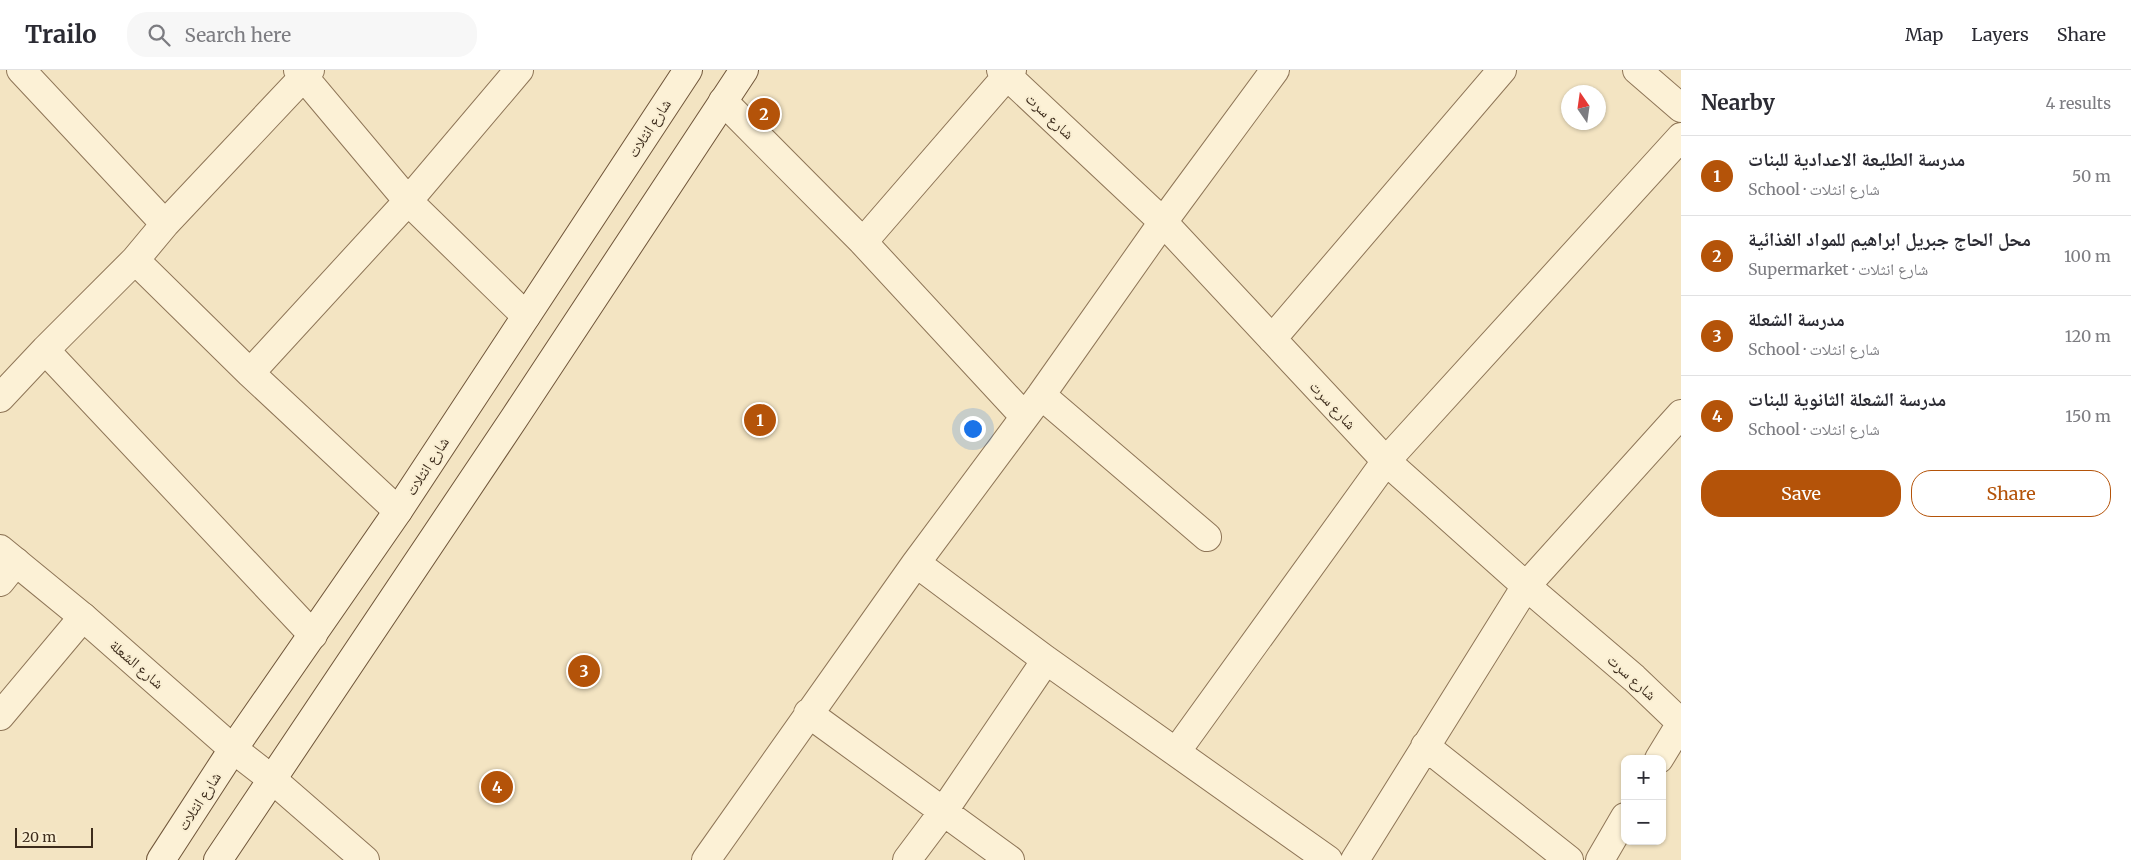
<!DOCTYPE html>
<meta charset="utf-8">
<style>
:root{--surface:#fff;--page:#f7f7f7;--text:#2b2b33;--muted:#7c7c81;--line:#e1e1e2;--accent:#b45309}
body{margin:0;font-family:Merriweather,"Noto Naskh Arabic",serif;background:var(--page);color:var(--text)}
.controls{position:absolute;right:15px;bottom:15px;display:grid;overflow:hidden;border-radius:10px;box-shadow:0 1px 4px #0004}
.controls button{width:45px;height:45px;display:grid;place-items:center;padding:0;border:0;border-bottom:1px solid var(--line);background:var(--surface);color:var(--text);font:25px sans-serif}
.compass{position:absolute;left:1561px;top:15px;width:45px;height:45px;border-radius:50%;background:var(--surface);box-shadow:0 1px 4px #0004;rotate:347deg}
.scale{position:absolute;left:15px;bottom:12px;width:78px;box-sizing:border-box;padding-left:5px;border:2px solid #3d2c1c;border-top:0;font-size:14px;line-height:18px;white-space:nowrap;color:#3d2c1c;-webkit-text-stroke:4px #f9eed2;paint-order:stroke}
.you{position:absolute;left:972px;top:358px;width:18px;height:18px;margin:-12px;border:4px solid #fff;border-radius:50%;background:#1a73e8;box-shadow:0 0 0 8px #1a73e833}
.badge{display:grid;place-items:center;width:32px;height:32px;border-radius:50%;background:var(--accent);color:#fff;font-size:16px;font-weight:700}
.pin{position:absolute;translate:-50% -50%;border:2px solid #fff;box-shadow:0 1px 5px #0006}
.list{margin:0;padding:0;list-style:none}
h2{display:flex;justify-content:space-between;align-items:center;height:65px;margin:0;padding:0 20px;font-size:21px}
h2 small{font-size:16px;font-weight:400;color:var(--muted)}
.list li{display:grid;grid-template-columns:32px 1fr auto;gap:15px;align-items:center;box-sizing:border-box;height:80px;padding:0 20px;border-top:1px solid var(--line)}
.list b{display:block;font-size:19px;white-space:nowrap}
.list p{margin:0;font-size:16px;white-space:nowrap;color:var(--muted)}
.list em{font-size:16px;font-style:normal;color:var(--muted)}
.actions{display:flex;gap:10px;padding:15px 20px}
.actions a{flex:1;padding:11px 0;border:1px solid var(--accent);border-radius:20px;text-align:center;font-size:18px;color:var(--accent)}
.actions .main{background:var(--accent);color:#fff}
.icon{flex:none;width:28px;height:28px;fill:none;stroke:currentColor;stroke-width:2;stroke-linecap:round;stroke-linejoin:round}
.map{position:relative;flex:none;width:1681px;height:790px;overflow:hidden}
header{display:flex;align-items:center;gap:30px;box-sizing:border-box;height:70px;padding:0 25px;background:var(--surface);border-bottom:1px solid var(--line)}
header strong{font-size:24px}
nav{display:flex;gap:28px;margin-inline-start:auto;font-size:18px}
.search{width:350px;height:45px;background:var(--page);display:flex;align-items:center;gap:12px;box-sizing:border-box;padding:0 18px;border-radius:20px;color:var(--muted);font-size:19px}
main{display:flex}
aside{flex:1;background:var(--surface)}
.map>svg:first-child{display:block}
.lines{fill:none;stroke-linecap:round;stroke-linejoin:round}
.minor-casing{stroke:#8e7557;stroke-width:30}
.tertiary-casing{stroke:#8e7557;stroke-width:30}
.secondary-casing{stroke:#70563a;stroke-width:30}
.minor{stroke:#fcf1d6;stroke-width:28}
.tertiary{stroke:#fcf1d6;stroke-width:28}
.secondary{stroke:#fcf1d6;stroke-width:28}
.labels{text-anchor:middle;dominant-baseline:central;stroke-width:4;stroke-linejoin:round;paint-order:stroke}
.street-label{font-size:15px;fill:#3d2c1c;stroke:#f9eed2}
</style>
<header>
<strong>Trailo</strong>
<div class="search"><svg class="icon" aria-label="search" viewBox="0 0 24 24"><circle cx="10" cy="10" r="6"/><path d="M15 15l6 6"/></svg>Search here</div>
<nav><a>Map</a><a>Layers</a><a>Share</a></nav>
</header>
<main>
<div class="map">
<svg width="1681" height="790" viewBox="0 0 1681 790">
<rect width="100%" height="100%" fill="#f3e4c2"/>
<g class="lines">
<defs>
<path id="minor" d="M 21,0 L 165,154
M 298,0 L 408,131 L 526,246
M 1001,0 L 1163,152 L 1386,391 L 1526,516 L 1634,608 L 1681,653
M 1637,0 L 1681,38
M 723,31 L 863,172 L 1024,346
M 863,172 L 1012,0
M 135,190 L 250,303 L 398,441
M 1272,269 L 1502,0
M 45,280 L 313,565
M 250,303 L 408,131 L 519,0
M 1041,325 L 1207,467
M 0,328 L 45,280 L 135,190 L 165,154 L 310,0
M 916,493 L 1046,590 L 1328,790
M 0,512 L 16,492
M 808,643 L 1010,790
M 0,646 L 83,547
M 1425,676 L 1569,790
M 1176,682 L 1386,391 L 1681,67
M 1659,689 L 1681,653
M 273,710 L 365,790
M 706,790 L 916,493 L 1041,325 L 1163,152 L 1275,0
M 907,790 L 943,742 L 1046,590
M 1355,790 L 1526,516 L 1681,344
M 1600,790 L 1625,747"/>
<path id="tertiary" d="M 0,479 L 83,547 L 233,679 L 273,710"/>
<path id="secondary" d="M 161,790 L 233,679 L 398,441 L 688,0
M 218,790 L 515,347 L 744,0"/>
</defs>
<use href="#minor" class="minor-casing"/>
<use href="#tertiary" class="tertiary-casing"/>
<use href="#secondary" class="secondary-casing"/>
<use href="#minor" class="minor"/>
<use href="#tertiary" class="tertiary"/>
<use href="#secondary" class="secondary"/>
</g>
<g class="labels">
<g class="street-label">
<text transform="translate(1050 46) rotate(43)">شارع سرت</text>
<text transform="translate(649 58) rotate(-57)">شارع انثلات</text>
<text transform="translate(1333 335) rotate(47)">شارع سرت</text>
<text transform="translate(427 396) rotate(-57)">شارع انثلات</text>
<text transform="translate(137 594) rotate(41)">شارع الشعلة</text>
<text transform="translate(1632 607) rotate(42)">شارع سرت</text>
<text transform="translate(199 731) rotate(-57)">شارع انثلات</text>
</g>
</g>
</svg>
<div class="controls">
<button>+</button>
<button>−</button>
</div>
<svg class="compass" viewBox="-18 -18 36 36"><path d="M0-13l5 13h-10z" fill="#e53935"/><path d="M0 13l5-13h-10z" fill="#7c7c81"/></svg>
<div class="scale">20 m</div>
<div class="you"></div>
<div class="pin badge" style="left:760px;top:350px">1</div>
<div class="pin badge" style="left:764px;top:44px">2</div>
<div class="pin badge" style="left:584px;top:601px">3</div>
<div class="pin badge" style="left:497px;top:717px">4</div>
</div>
<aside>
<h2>Nearby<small>4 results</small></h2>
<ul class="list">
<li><span class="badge">1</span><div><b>مدرسة الطليعة الاعدادية للبنات</b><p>School · شارع انثلات</p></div><em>50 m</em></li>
<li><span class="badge">2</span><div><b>محل الحاج جبريل ابراهيم للمواد الغذائية</b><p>Supermarket · شارع انثلات</p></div><em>100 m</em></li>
<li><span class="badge">3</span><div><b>مدرسة الشعلة</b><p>School · شارع انثلات</p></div><em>120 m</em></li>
<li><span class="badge">4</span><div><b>مدرسة الشعلة الثانوية للبنات</b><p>School · شارع انثلات</p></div><em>150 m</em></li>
</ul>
<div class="actions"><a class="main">Save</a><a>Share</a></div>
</aside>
</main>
